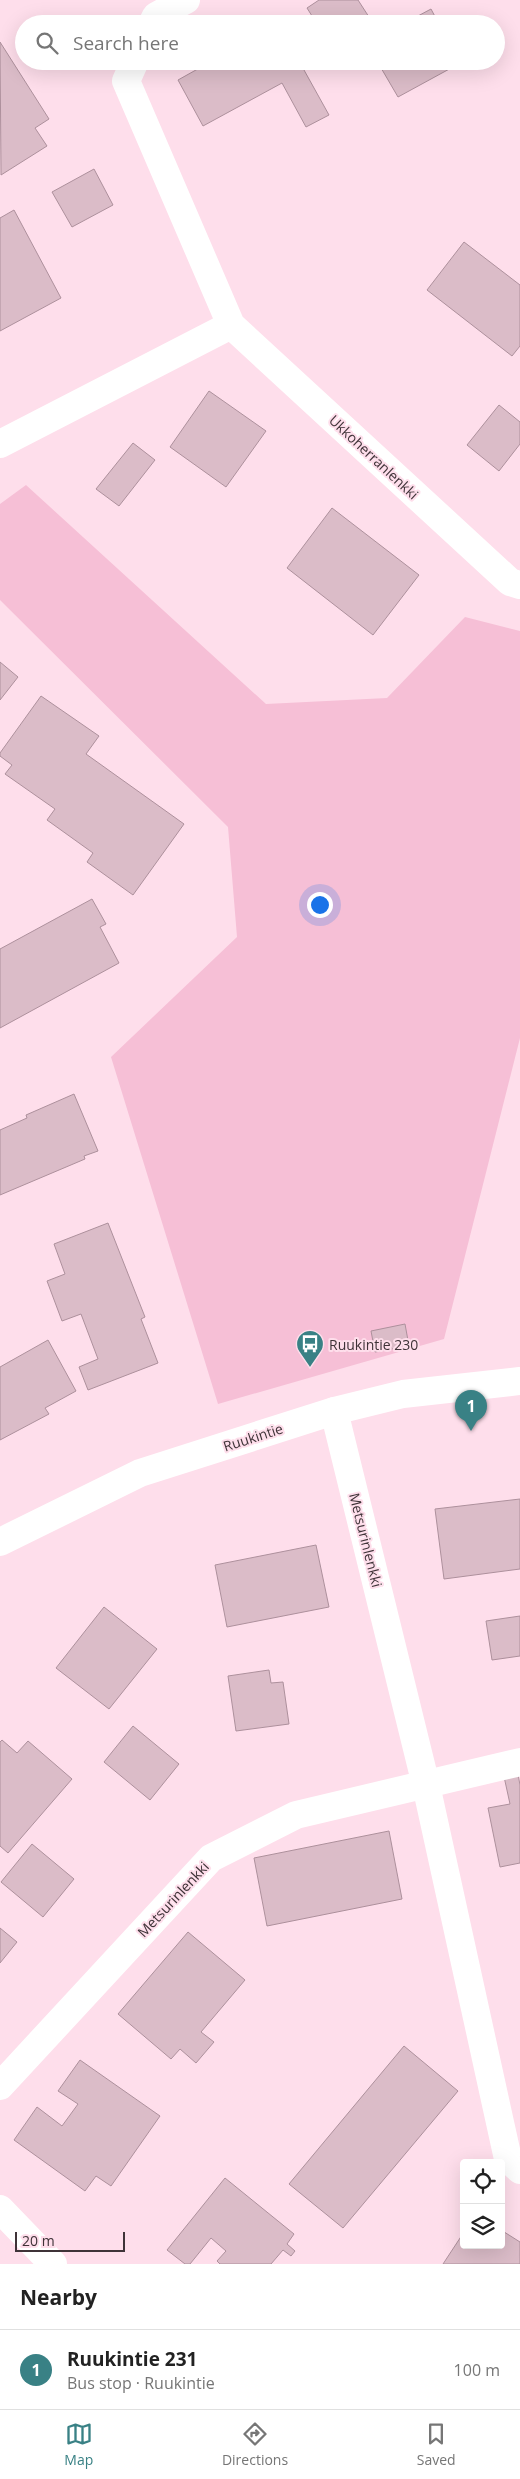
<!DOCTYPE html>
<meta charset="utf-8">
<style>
:root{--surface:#fff;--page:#f2f2f2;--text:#222;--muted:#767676;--line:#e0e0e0;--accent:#398185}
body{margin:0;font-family:"Open Sans",sans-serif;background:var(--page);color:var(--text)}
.controls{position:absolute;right:15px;bottom:15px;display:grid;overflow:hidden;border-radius:5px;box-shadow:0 5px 20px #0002}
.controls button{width:45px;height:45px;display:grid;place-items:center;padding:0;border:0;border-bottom:1px solid var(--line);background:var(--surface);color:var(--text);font:25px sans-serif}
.scale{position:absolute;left:15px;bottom:12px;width:110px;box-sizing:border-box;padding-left:5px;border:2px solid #3f3338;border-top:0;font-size:14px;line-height:18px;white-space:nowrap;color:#3f3338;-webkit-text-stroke:4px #fedeeb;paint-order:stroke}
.you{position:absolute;left:319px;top:904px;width:18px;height:18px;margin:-12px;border:4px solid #fff;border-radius:50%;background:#1a73e8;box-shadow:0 0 0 8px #1a73e833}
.badge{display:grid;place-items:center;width:32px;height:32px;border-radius:50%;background:var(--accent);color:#fff;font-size:16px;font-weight:700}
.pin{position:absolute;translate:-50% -41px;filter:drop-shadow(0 1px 2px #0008)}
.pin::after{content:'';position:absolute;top:26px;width:18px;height:15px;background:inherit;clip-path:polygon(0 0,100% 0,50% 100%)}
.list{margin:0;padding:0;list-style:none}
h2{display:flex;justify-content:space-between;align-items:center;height:65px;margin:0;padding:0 20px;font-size:21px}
h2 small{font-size:16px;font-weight:400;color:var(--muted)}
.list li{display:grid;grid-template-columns:32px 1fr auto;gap:15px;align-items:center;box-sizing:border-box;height:80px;padding:0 20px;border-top:1px solid var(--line)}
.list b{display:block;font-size:19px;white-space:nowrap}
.list p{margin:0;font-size:16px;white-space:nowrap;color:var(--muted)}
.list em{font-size:16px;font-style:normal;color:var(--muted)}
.icon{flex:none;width:28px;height:28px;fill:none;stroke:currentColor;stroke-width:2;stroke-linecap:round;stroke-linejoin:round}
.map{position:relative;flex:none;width:520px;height:2264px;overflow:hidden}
.search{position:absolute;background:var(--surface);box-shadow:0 5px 20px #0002;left:15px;right:15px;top:15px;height:55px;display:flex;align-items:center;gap:12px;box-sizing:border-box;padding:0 18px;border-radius:28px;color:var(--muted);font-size:19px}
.sheet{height:145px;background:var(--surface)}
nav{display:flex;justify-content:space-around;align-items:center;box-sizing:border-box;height:70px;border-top:1px solid var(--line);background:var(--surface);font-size:14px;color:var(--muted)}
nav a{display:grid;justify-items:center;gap:2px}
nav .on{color:var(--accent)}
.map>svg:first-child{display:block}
.green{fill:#f6bfd6}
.building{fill:#dbbcc8;stroke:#ad909c}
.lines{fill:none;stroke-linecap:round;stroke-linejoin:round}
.street{stroke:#fff;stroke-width:28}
.secondary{stroke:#fff;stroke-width:28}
.labels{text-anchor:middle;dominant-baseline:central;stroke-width:4;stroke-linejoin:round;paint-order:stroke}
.street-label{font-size:14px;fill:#3f3338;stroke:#fedeeb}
.poi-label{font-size:14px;fill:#3f3338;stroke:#fedeeb;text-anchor:start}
</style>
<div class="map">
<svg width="520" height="2264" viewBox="0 0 520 2264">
<rect width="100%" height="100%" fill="#fedeeb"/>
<path class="green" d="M 26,485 L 266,704 L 387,698 L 465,617 L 520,631 L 520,1038 L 444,1339 L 218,1404 L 111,1057 L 237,937 L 228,827 L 0,600 L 0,504 Z"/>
<path class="building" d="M 319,0 L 358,0 L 369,17 L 359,24 L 317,24 L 307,8 Z
M 431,9 L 439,24 L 403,24 Z
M 0,42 L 49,119 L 35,128 L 47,146 L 1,175 Z
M 212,61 L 299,61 L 329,115 L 306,127 L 282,83 L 203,126 L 178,80 Z
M 377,61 L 464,61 L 398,97 Z
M 94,169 L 113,205 L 72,227 L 52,192 Z
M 14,210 L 61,298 L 0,331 L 0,218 Z
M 464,242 L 520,285 L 520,346 L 512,356 L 427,290 Z
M 209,391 L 266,431 L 226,487 L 170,447 Z
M 499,405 L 520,422 L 520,444 L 499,471 L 467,445 Z
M 133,443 L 155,460 L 119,506 L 96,489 Z
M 332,508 L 419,575 L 373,635 L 287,568 Z
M 0,662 L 18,677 L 0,700 Z
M 41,696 L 99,736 L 86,754 L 184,824 L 133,895 L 87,862 L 93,853 L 47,820 L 55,809 L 5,774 L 12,765 L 0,756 L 0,753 Z
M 92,899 L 106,924 L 100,927 L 119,963 L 0,1028 L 0,949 Z
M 74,1094 L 98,1151 L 84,1156 L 85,1159 L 0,1195 L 0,1130 L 27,1118 L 26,1115 Z
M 108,1223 L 145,1317 L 141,1319 L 158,1363 L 88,1390 L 79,1367 L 98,1359 L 81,1314 L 62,1321 L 47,1281 L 65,1274 L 54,1244 Z
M 405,1324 L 409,1346 L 375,1352 L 371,1331 Z
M 48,1340 L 76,1391 L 45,1408 L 49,1414 L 0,1440 L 0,1367 Z
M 520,1499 L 520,1569 L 444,1579 L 435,1509 Z
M 316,1545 L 329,1607 L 227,1627 L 215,1565 Z
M 104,1607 L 157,1649 L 109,1709 L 56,1668 Z
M 520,1616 L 520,1656 L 492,1660 L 486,1621 Z
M 269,1670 L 271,1683 L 283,1682 L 289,1724 L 236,1731 L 228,1676 Z
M 133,1726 L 179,1764 L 150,1800 L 104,1762 Z
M 2,1740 L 17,1753 L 28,1741 L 72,1779 L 8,1853 L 0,1846 L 0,1742 Z
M 517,1769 L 520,1785 L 520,1863 L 500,1867 L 488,1808 L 510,1804 L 503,1772 Z
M 389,1831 L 402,1899 L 267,1926 L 254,1858 Z
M 32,1844 L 74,1879 L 43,1917 L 1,1882 Z
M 0,1928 L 17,1942 L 0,1963 Z
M 188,1932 L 245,1980 L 201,2032 L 214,2042 L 196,2063 L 180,2049 L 171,2059 L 118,2014 Z
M 404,2046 L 458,2091 L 343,2228 L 289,2184 Z
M 80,2060 L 160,2116 L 111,2186 L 96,2176 L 85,2191 L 14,2140 L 37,2107 L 62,2126 L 78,2104 L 58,2091 Z
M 225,2178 L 294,2234 L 287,2244 L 295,2251 L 291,2256 L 283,2250 L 271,2264 L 220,2264 L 217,2261 L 226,2251 L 211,2238 L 190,2264 L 185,2264 L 167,2250 Z
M 501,2230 L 520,2242 L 520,2264 L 443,2264 L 464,2232 L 464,2245 L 501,2245 Z"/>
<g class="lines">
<path class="street" d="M 152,24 L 156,16 L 186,0
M 135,61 L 126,81 L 231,325 L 510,582 L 520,585
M 0,444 L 231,325
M 334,1411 L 426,1785 L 508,2159 L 520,2170
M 0,2086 L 211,1858 L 296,1815 L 520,1762
M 0,2209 L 53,2264"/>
<path class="secondary" d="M 0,1542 L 140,1473 L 334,1411 L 403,1394 L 520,1381"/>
</g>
<defs>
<symbol id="bus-pin" viewBox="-11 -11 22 30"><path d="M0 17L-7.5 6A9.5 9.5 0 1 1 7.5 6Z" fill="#398185" stroke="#fedeeb"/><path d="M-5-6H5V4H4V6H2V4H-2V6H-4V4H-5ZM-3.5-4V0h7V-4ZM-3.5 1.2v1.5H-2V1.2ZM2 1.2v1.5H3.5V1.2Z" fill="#fff"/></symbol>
</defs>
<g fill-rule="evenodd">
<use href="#bus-pin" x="294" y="1328" width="32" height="43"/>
</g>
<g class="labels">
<g class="street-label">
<text transform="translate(374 457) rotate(43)">Ukkoherranlenkki</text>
<text transform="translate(253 1437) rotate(-18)">Ruukintie</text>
<text transform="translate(366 1540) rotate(76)">Metsurinlenkki</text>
<text transform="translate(173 1899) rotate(-47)">Metsurinlenkki</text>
</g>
<g class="poi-label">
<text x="329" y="1344">Ruukintie 230</text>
</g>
</g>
</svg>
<div class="controls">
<button><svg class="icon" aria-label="locate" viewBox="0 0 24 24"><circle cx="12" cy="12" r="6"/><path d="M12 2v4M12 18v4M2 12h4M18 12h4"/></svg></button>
<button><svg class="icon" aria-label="layers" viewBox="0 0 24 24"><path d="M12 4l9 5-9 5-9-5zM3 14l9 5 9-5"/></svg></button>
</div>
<div class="scale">20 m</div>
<div class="you"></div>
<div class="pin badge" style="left:471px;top:1431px">1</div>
<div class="search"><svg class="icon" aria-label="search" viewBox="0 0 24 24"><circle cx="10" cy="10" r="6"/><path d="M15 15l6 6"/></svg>Search here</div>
</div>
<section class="sheet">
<h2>Nearby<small></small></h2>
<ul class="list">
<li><span class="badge">1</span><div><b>Ruukintie 231</b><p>Bus stop · Ruukintie</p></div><em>100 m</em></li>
</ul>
</section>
<nav>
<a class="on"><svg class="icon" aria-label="map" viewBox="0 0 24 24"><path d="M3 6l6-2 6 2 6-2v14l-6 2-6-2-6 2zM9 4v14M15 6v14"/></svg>Map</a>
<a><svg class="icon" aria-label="directions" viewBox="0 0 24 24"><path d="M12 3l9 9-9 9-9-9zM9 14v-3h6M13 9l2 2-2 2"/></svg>Directions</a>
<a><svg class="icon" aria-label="saved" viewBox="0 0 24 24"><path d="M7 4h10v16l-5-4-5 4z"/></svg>Saved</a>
</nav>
